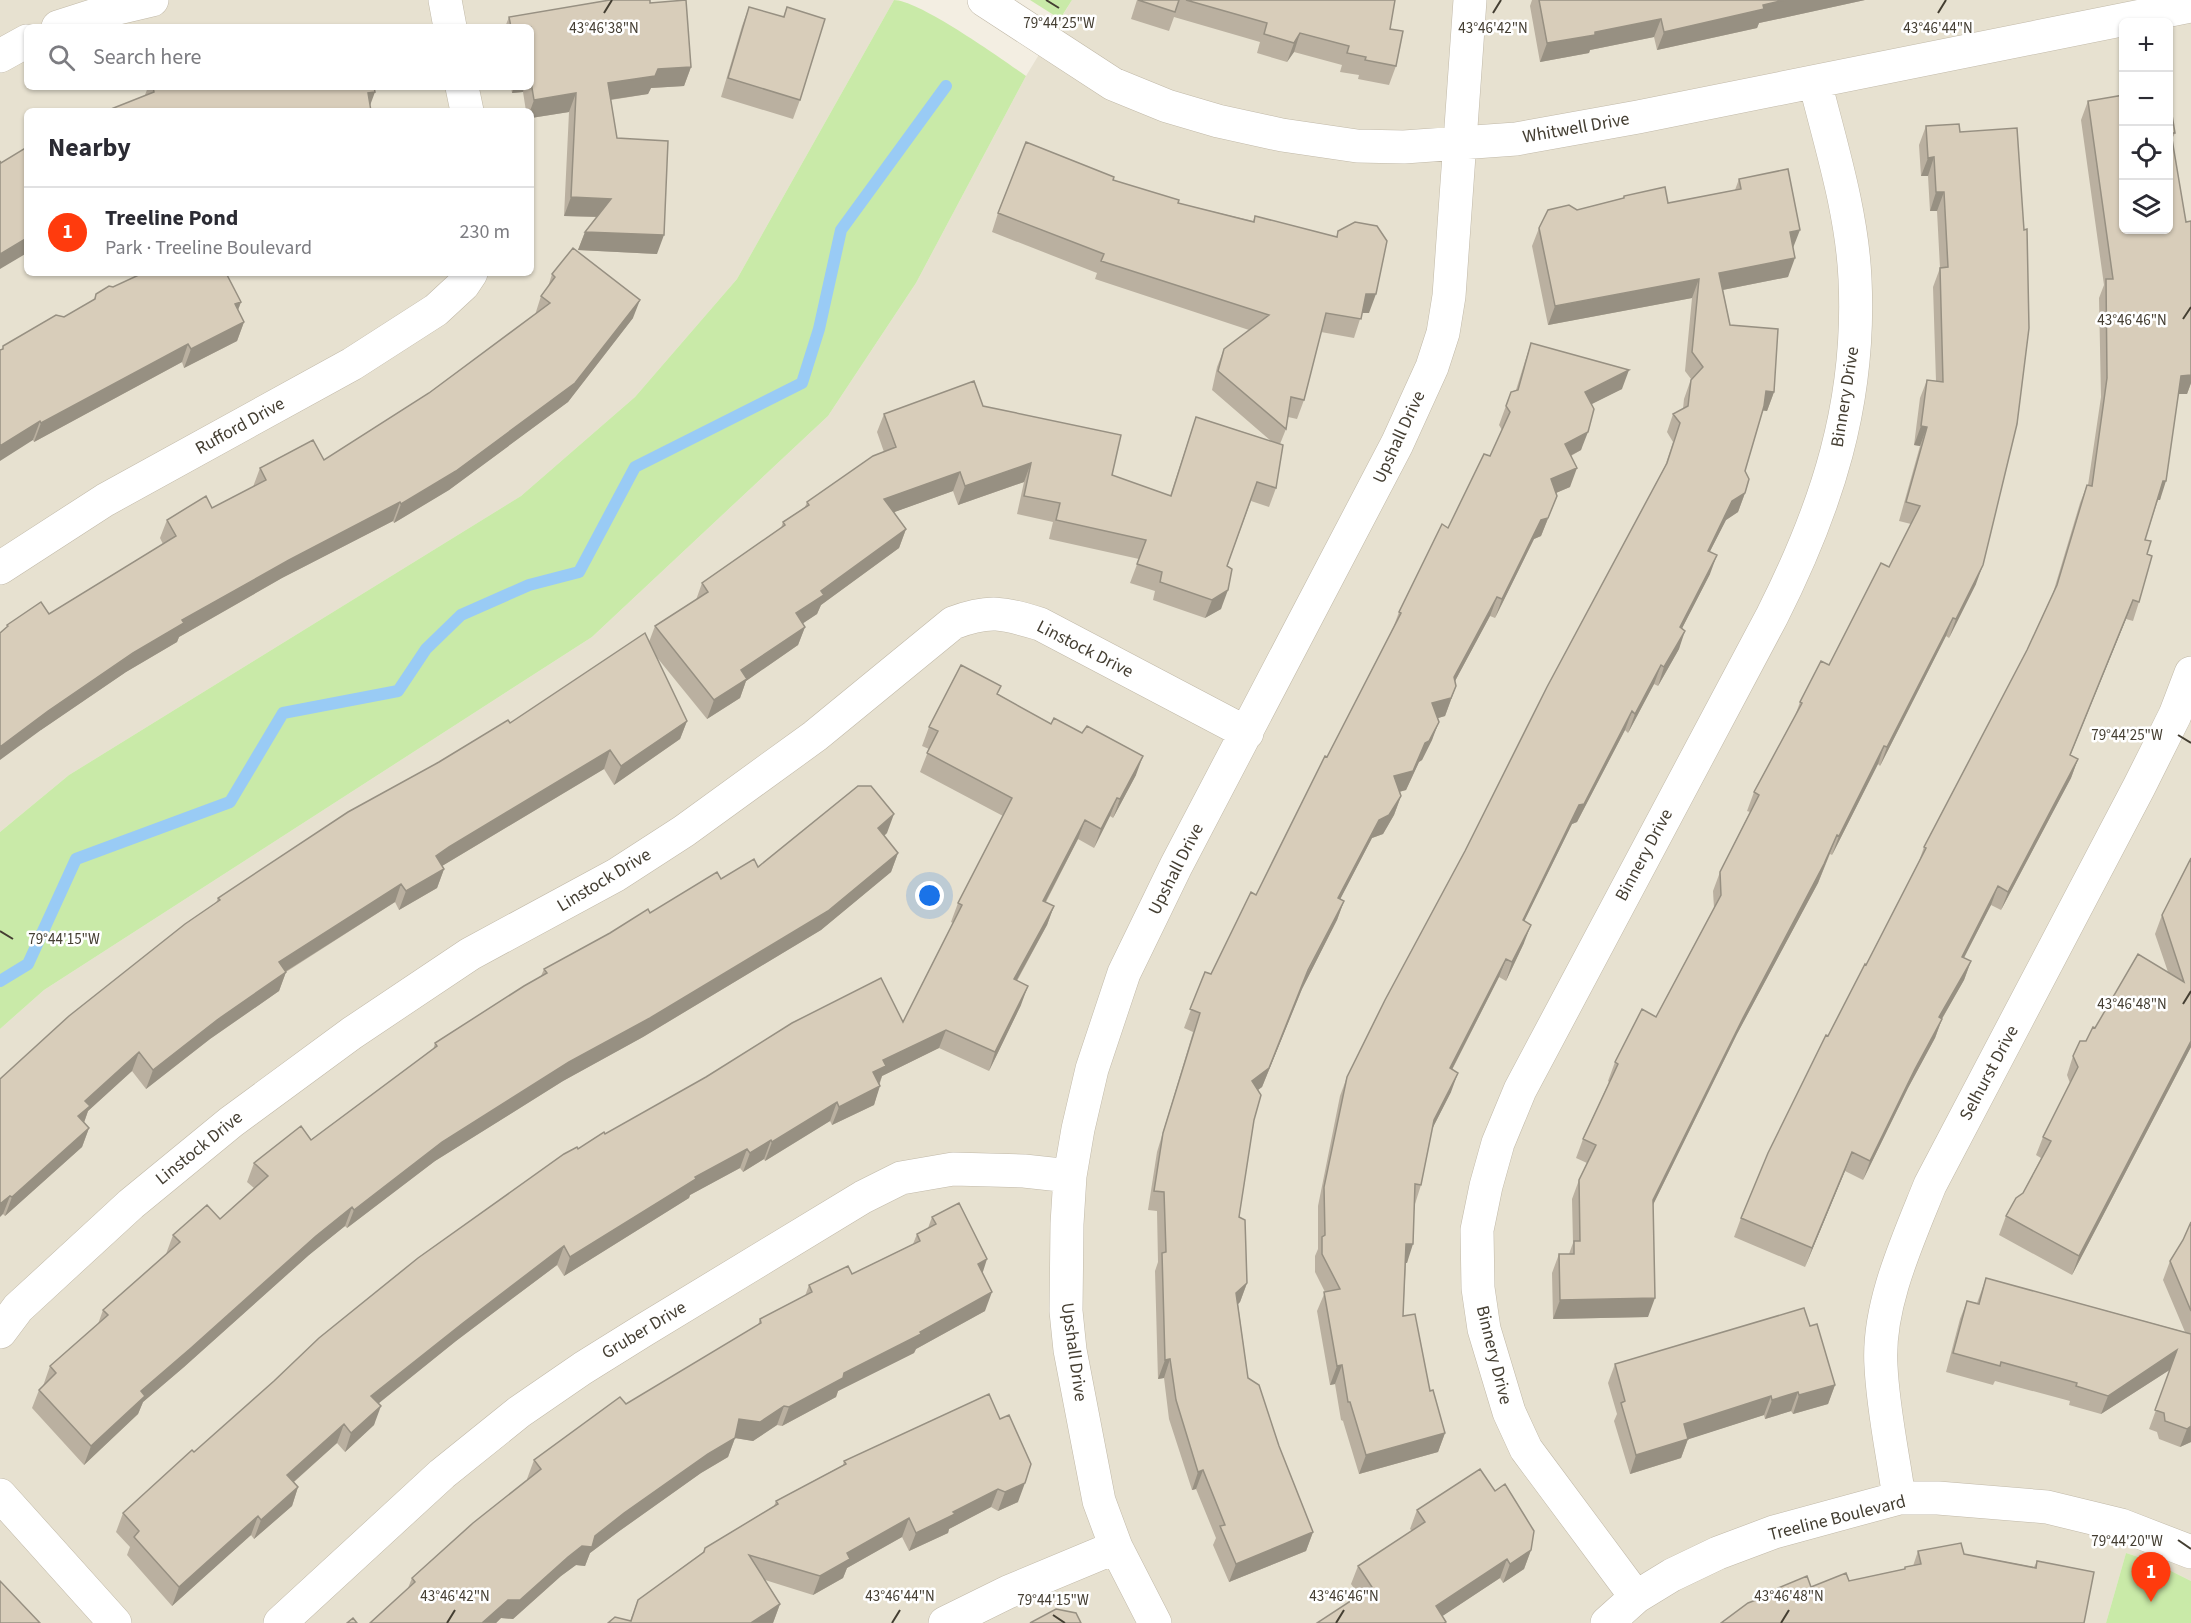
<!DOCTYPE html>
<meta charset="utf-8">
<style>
:root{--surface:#fff;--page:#f2f2f3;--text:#2b2b33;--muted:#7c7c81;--line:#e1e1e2;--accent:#ff3b0d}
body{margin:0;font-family:"Source Sans 3",sans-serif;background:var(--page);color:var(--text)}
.controls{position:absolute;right:18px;top:18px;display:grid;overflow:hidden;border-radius:9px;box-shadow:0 2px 4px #0004}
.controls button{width:54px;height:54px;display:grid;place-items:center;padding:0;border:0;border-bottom:2px solid var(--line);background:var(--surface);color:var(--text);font:30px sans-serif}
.you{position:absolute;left:930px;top:896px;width:21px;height:21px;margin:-15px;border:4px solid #fff;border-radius:50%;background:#1a73e8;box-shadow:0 0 0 9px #1a73e833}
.badge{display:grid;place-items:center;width:39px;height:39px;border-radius:50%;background:var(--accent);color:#fff;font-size:20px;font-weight:700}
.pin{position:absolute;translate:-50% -50px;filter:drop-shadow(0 2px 3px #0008)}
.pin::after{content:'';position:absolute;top:32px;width:21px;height:18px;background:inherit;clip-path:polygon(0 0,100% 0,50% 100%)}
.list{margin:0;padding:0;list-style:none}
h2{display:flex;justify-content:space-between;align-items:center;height:78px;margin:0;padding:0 24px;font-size:26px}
h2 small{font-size:20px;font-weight:400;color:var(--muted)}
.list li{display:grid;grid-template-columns:39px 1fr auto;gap:18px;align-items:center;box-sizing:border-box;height:90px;padding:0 24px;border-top:2px solid var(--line)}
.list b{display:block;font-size:22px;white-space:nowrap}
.list p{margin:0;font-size:20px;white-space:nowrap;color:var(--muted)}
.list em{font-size:20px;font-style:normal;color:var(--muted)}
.icon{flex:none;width:33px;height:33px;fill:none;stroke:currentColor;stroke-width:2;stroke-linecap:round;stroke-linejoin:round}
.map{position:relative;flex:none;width:2191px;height:1623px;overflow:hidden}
.search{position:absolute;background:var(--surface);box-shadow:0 2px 4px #0004;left:24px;top:24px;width:510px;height:66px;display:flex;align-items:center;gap:15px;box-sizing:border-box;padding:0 21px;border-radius:9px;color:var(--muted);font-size:22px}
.panel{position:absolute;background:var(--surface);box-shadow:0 2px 4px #0004;left:24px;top:108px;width:510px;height:168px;border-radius:9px}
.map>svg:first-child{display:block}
.residential{fill:#e7e1d0;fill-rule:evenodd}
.green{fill:#c9eaa8}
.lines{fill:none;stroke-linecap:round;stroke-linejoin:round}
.stream{stroke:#99cbf5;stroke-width:12}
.minor-casing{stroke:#c1b9a8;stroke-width:34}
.minor{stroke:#fff;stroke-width:33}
.wall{fill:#bab0a0}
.shaded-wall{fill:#979082}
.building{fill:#d8cdba;stroke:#979082;stroke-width:1.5}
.ticks{fill:none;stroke:#443e32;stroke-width:2}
.labels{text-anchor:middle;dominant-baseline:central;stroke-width:5;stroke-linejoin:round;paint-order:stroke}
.street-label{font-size:18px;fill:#443e32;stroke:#fff}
.ticks-label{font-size:15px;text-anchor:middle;fill:#443e32;stroke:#fff;stroke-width:5;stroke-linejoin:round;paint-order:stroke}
</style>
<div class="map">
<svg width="2191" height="1623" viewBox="0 0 2191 1623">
<rect width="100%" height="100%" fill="#f3eee2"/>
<path class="residential" d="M 0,0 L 894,0 L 737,279 L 635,397 L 521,496 L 69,775 L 0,832 ZM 27,27 L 531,27 L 531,87 L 27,87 ZM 27,111 L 531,111 L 531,273 L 27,273 Z
M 1072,0 L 2191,0 L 2191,1581 L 2151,1561 L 2126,1553 L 2106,1623 L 0,1623 L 0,1029 L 44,990 L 592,637 L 828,416 L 916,283 L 1026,76 ZM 2124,22 L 2168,22 L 2168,230 L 2124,230 Z"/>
<path class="green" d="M 894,0 C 919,0 1002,59 1026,76 L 916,283 L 828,416 L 592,637 L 44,990 L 0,1029 L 0,832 L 69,775 L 521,496 L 635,397 L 737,279 Z
M 1030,0 L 1072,0 L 1060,19 Z
M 2126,1553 L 2151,1561 L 2191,1581 L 2191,1623 L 2106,1623 Z"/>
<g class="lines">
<path class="stream" d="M 0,981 L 28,964 L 76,859 L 230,802 L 283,713 L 398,691 L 426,649 L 461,615 L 529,585 L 579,572 L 635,467 L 802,383 L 819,329 L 841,230 L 946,86"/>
<defs>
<path id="minor" d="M 445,0 L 450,27
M 984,0 L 1113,84 L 1167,106 L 1218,121 L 1282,135 L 1357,146 L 1404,147 L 1516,139 L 1638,117 L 2191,6
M 58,27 L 114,9 L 152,0
M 0,56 L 27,41
M 462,87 L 467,111
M 0,568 L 105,500 L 352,364 L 436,310 L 463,285 L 471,273
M 0,1332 L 18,1308 L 131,1204 L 231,1122 L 352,1033 L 470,954 L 616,875 L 684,831 L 815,736 L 953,623 C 990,609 1003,613 1040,624 L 1247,733
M 0,1495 L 115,1623
M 1899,1498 C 1893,1455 1883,1410 1881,1366 C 1877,1306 1908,1240 1930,1185 L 2139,787 L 2175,715 L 2191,673
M 1636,1597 L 1526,1449 L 1509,1412 L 1484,1329 L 1478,1288 L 1477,1230 L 1486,1186 L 1498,1143 L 1520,1090 L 1772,616 C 1827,507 1861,403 1855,279 C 1852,212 1831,146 1815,82
M 280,1623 L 442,1474 L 519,1412 L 583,1368 L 644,1330 L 863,1197 L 901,1178 L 953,1169 L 1024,1171 L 1070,1176
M 945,1623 L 1008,1592 L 1116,1547
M 1155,1623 L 1116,1547 L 1099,1501 L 1070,1350 L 1066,1311 L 1067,1224 L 1070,1176 L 1078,1129 L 1092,1069 L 1124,973 L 1176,866 L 1397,444 L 1432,367 L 1443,333 L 1449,296 L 1470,0
M 1607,1623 L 1636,1597 L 1672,1575 L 1718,1553 L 1774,1532 L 1899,1498 L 1938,1498 L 2047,1507 L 2121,1525 L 2191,1552"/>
</defs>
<use href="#minor" class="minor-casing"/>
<use href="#minor" class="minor"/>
</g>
<path class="wall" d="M 606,0 L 650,0 L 650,3 L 691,67 L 684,86 L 651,88 L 648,94 L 611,100 L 617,138 L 657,254 L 578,250 L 585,232 L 596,217 L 564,216 L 569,112 L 531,118 L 531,111 L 526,111 L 523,92 L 512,93 L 511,87 L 531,87 L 531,27 L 505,27 L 509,17 L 606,1 Z
M 1137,0 L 1395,0 L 1390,29 L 1396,66 L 1389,85 L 1358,79 L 1359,75 L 1340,72 L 1342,65 L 1294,52 L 1287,62 L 1257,53 L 1260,42 L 1174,17 L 1169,31 L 1131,19 Z
M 1532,0 L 1865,0 L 1759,23 L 1757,28 L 1657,50 L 1654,37 L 1590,50 L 1589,53 L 1540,62 L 1530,6 Z
M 749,7 L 783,17 L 787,7 L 800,100 L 793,119 L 721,97 L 742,26 Z
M 148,87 L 374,87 L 370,105 L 145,95 Z
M 2169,97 L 2175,133 L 2172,139 L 2186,222 L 2191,221 L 2191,383 L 2187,394 L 2178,394 L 2160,500 L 2158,500 L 2145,540 L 2147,554 L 2139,602 L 2133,621 L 2126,619 L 2070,755 L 2078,759 L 2071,778 L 2001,910 L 1991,905 L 1964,958 L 1971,961 L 1964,980 L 1942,1019 L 1935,1038 L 1908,1088 L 1863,1180 L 1845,1171 L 1805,1267 L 1734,1237 L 1741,1218 L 1828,1036 L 1866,965 L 1918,864 L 1924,847 L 2027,650 L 2053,593 L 2080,503 L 2087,485 L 2088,485 L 2101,397 L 2099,298 L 2104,285 L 2081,120 L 2088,101 Z
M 1959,124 L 1976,584 L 1949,638 L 1946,636 L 1880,766 L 1878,764 L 1832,855 L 1830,854 L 1818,883 L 1737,1034 L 1653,1205 L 1648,1317 L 1553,1319 L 1552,1273 L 1559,1254 L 1569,1254 L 1573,1243 L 1572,1199 L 1579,1180 L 1587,1163 L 1576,1158 L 1583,1139 L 1609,1082 L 1608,1081 L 1615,1062 L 1656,1017 L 1714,908 L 1713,891 L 1720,872 L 1750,812 L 1747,811 L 1754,792 L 1795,716 L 1800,702 L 1829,665 L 1889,567 L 1911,524 L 1899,521 L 1920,446 L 1914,445 L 1920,398 L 1927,380 L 1936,381 L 1933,287 L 1940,268 L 1937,211 L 1930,211 L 1928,176 L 1921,176 L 1919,145 L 1926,126 Z
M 1739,179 L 1793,248 L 1788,277 L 1723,290 L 1730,325 L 1774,392 L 1767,411 L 1763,410 L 1745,471 L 1745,493 L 1738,512 L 1726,520 L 1710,551 L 1710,574 L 1682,628 L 1679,649 L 1658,686 L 1654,684 L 1628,733 L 1625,730 L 1577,822 L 1572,824 L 1524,921 L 1524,943 L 1506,981 L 1499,977 L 1452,1070 L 1451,1092 L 1432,1129 L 1421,1185 L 1415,1204 L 1407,1263 L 1406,1263 L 1403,1316 L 1445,1433 L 1438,1452 L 1359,1474 L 1343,1421 L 1341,1420 L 1335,1384 L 1330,1385 L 1317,1311 L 1325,1292 L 1315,1272 L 1315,1256 L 1318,1249 L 1318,1206 L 1340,1096 L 1347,1077 L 1465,851 L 1665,466 L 1673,442 L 1667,432 L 1673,414 L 1683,409 L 1684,399 L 1691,379 L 1685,371 L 1692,298 L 1548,325 L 1532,246 L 1539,228 L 1577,210 L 1623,198 L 1624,196 L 1668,203 L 1735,190 Z
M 1113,180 L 1178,203 L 1253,221 L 1255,216 L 1337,237 L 1338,231 L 1369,313 L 1362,313 L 1354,338 L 1321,332 L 1304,400 L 1297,419 L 1288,417 L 1286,429 L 1280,444 L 1276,488 L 1269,507 L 1251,501 L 1227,566 L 1221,609 L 1205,618 L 1153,600 L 1155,591 L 1130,583 L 1139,559 L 1049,539 L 1053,522 L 1017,514 L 1024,482 L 958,505 L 953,491 L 894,512 L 906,529 L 899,548 L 821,605 L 817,614 L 803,623 L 805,627 L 798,645 L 746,681 L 740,698 L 707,719 L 655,655 L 687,721 L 680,739 L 614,785 L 604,769 L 442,866 L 444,869 L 437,888 L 399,910 L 395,902 L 286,972 L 279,991 L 210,1039 L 146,1089 L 132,1071 L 88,1111 L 84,1123 L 89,1128 L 82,1147 L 5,1216 L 3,1214 L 0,1079 L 216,903 L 218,898 L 510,723 L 649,642 L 655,626 L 696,600 L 702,583 L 781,528 L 783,522 L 805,507 L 807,502 L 884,452 L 877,432 L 884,414 L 983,406 L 1112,475 L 1170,496 L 1196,417 L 1271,441 L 1212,390 L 1217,367 L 1224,349 L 1249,330 L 1095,279 L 1097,273 L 992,232 L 998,213 Z
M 552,274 L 633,318 L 568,402 L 449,490 L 394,523 L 393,521 L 282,578 L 179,637 L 177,642 L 126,672 L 41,730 L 6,628 L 7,625 L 49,614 L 163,544 L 160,538 L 167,520 L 212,508 L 253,487 L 260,468 L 324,460 L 429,393 L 535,315 L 541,296 L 548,287 Z
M 96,294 L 241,302 L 238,310 L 244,322 L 237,341 L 184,368 L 182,362 L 34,442 L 33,440 L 64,317 L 94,300 Z
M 1531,343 L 1622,389 L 1591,404 L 1581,450 L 1571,456 L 1570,487 L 1556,493 L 1557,496 L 1541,536 L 1534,539 L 1495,618 L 1490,616 L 1455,681 L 1456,686 L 1445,716 L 1438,718 L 1432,740 L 1422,760 L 1419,762 L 1406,790 L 1399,792 L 1401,796 L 1394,815 L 1383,834 L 1372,838 L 1340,899 L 1344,901 L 1337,920 L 1302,989 L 1262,1087 L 1258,1090 L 1254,1120 L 1239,1217 L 1247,1283 L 1240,1302 L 1238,1304 L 1248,1378 L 1279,1446 L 1313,1532 L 1306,1551 L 1229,1582 L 1213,1545 L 1216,1538 L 1196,1489 L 1192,1490 L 1169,1419 L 1164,1378 L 1158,1379 L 1155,1271 L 1158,1262 L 1157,1211 L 1148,1210 L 1157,1152 L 1193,1032 L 1184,1028 L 1205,972 L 1211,974 L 1256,895 L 1392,631 L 1399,612 L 1490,456 L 1502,430 L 1499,425 L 1511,392 L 1516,390 L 1525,361 Z
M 998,694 L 1136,775 L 1113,818 L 1110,816 L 1094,848 L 1078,839 L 1046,902 L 1054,906 L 1047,925 L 1017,981 L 1021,1005 L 989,1071 L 939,1048 L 882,1076 L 874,1105 L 832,1125 L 830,1121 L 765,1161 L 764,1159 L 743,1172 L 740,1168 L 690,1195 L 689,1198 L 564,1276 L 557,1265 L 456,1341 L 378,1404 L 374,1425 L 345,1452 L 337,1443 L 294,1482 L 298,1487 L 292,1506 L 254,1539 L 251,1535 L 172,1606 L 127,1555 L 130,1547 L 116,1532 L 123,1513 L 194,1452 L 578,1149 L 605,1134 L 903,1022 L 953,923 L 951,922 L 958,903 L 1003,816 L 920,772 L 929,749 L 922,746 L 929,727 Z
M 887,833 L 884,836 L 898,853 L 891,872 L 821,930 L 643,1037 L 563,1081 L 435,1161 L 347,1228 L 345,1226 L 309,1255 L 184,1367 L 143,1402 L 138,1414 L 84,1465 L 32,1408 L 39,1390 L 43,1386 L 50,1366 L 98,1324 L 103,1310 L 166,1254 L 173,1235 L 220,1219 L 254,1188 L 247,1182 L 254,1163 L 311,1140 L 433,1050 L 435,1043 L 541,976 L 544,969 L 650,913 L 721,879 L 758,867 Z
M 2191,858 L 2191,1047 L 2072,1275 L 1999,1235 L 2006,1216 L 2023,1193 L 2041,1158 L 2036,1155 L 2043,1137 L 2070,1083 L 2067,1075 L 2073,1056 L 2086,1041 L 2095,1028 L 2168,972 L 2155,934 L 2162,915 Z
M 932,1217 L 982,1273 L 985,1311 L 916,1349 L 914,1353 L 838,1391 L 836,1397 L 782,1426 L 777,1425 L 753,1441 L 735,1438 L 728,1457 L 701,1473 L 618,1532 L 590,1553 L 585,1566 L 576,1565 L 561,1576 L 513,1619 L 501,1618 L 496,1623 L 370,1623 L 408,1588 L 412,1578 L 527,1480 L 527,1479 L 534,1460 L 758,1325 L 760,1319 L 805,1296 L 809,1285 L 852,1274 L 913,1244 L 917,1234 L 928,1228 Z
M 2191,1222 L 2191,1442 L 2180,1447 L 2159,1439 L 2157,1432 L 2149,1429 L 2171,1369 L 2101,1414 L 2069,1405 L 2070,1401 L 1995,1381 L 1993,1385 L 1946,1372 L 1960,1319 L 1967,1301 L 1977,1303 L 1986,1278 L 2185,1332 L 2163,1280 L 2170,1261 L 2183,1240 Z
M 1810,1326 L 1835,1385 L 1828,1404 L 1793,1414 L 1791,1411 L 1765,1419 L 1764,1415 L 1688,1439 L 1681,1458 L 1630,1474 L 1614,1421 L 1617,1414 L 1608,1383 L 1615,1364 Z
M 989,1394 L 1018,1502 L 998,1511 L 991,1507 L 949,1529 L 948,1533 L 909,1551 L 902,1537 L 847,1568 L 843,1578 L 813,1595 L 765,1580 L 780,1604 L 773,1623 L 608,1623 L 630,1621 L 638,1600 L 703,1552 L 705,1548 L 774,1506 L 776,1501 L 843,1465 L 844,1461 Z
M 1417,1510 L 1531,1550 L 1524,1569 L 1503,1583 L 1500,1578 L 1442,1616 L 1359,1595 L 1351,1584 L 1358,1566 L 1412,1531 L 1410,1529 Z
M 1918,1551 L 1964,1554 L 2034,1567 L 2037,1561 L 2094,1572 L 1777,1592 L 1778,1588 L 1811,1587 L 1849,1581 L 1904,1569 L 1905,1567 L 1913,1566 Z"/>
<path class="shaded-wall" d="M 1785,0 L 1865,0 L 1759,23 L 1757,28 L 1657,50 L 1664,32 L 1763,5 Z
M 1661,19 L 1654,37 L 1590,50 L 1589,53 L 1540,62 L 1547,43 L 1595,32 Z
M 1300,33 L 1294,52 L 1287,62 L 1294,43 Z
M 691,67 L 684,86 L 651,88 L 648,94 L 601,101 L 608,83 L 658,69 Z
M 514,87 L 524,87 L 523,92 L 512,93 Z
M 375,92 L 368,111 L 368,93 Z
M 576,93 L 569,112 L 531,118 L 530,111 L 534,100 Z
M 1934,157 L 1928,176 L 1921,176 L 1928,158 Z
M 1936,192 L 1944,192 L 1937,211 L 1930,211 Z
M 571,197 L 611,199 L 604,217 L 564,216 Z
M 1800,230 L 1793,248 L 1790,232 Z
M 585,232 L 664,235 L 657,254 L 578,250 Z
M 27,238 L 27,253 L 0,269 L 0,254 Z
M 1795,258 L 1788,277 L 1712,292 L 1719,273 Z
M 1699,279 L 1692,298 L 1548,325 L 1555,306 Z
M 1366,294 L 1376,294 L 1369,313 L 1359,313 Z
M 640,300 L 633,318 L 568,402 L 449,490 L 394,523 L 401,504 Z
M 241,302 L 234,320 L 235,304 Z
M 244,322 L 237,341 L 184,368 L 191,349 Z
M 188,344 L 182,362 L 34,442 L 41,423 Z
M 1629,370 L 1622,389 L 1578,411 L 1585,392 Z
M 2191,375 L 2191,383 L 2187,394 L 2174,394 L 2181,376 Z
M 1766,391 L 1774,392 L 1767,411 L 1759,410 Z
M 40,421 L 33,440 L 0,461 L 0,446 Z
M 1921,426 L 1927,427 L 1920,446 L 1914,445 Z
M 1588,432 L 1581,450 L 1558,462 L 1565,444 Z
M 1031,463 L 1024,482 L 958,505 L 965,486 Z
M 1577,468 L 1570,487 L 1544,498 L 1551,479 Z
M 960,472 L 953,491 L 878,518 L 884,499 Z
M 2163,481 L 2166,481 L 2160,500 L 2156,500 Z
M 1745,493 L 1738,512 L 1726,520 L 1701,569 L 1708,551 L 1732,501 Z
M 1557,496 L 1541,536 L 1534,539 L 1495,618 L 1502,599 L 1541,520 Z
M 400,502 L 393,521 L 282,578 L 179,637 L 177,642 L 126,672 L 41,730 L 0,760 L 0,747 L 48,711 L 182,620 L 289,560 Z
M 906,529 L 899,548 L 821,605 L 817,614 L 790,632 L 796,613 L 821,591 Z
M 1717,555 L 1710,574 L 1673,646 L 1680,627 Z
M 1983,565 L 1976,584 L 1949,638 L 1956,619 Z
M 1228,590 L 1221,609 L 1205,618 L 1212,600 Z
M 1497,597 L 1490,616 L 1447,696 L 1454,677 Z
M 2133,600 L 2126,619 L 2063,773 L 2070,755 Z
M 1953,618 L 1946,636 L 1880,766 L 1887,747 Z
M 805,627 L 798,645 L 746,681 L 740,698 L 707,719 L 714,700 L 741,670 Z
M 1685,631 L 1679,649 L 1658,686 L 1664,667 Z
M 1661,665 L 1654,684 L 1628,733 L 1635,714 Z
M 1456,686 L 1445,716 L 1425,722 L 1432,703 Z
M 1632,711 L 1625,730 L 1577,822 L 1572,824 L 1516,938 L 1523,920 L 1579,805 Z
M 687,721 L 680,739 L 614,785 L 621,766 Z
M 1439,722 L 1432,740 L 1422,760 L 1419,762 L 1406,790 L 1387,795 L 1394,776 L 1425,743 Z
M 1884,746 L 1878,764 L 1832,855 L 1839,836 Z
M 610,750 L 604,769 L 442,866 L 436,856 L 449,847 Z
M 1143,756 L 1136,775 L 1113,818 L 1120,799 Z
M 2078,759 L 2071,778 L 2001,910 L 2008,892 Z
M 1401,796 L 1394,815 L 1383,834 L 1372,838 L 1331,917 L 1338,898 L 1379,820 Z
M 1117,798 L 1110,816 L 1094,848 L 1101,829 Z
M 894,814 L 887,833 L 871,847 L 878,828 Z
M 1085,820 L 1078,839 L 1036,920 L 1043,901 Z
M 1837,835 L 1818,883 L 1737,1034 L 1646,1219 L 1653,1200 L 1744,1016 Z
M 898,853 L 891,872 L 821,930 L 643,1037 L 563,1081 L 435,1161 L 347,1228 L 354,1210 L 442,1142 Z
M 444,869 L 437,888 L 399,910 L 406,891 Z
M 401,884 L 395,902 L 272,980 L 279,962 Z
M 1998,886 L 1991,905 L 1955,975 L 1962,957 Z
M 1344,901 L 1337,920 L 1302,989 L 1262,1087 L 1245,1099 L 1252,1081 Z
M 1054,906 L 1047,925 L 1007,998 L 1014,979 Z
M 1531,925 L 1524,943 L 1506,981 L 1512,962 Z
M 1506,959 L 1499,977 L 1443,1087 L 1450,1068 Z
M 1971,961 L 1964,980 L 1932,1036 L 1939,1017 Z
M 286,972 L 279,991 L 210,1039 L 146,1089 L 153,1070 L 217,1020 Z
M 1028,986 L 1021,1005 L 989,1071 L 995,1052 Z
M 1942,1019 L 1935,1038 L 1908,1088 L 1863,1180 L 1870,1161 L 1915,1069 Z
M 946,1030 L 939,1048 L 882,1076 L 879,1084 L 873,1072 L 883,1060 Z
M 2191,1041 L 2191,1047 L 2072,1275 L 2079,1256 Z
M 139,1052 L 132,1071 L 88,1111 L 83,1125 L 78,1116 L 85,1101 Z
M 1458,1073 L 1451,1092 L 1427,1139 L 1434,1120 Z
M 880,1086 L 874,1105 L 832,1125 L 839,1107 Z
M 837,1102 L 830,1121 L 765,1161 L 772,1142 Z
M 89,1128 L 82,1147 L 5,1216 L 12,1197 Z
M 771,1140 L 764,1159 L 743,1172 L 750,1153 Z
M 747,1149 L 740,1168 L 690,1195 L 689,1198 L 564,1276 L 570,1257 L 695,1177 Z
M 1852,1152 L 1845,1171 L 1805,1267 L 1812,1248 Z
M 10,1196 L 3,1214 L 0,1217 L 0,1204 Z
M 352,1207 L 345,1226 L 309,1255 L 184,1367 L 143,1402 L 138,1414 L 84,1465 L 91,1446 L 141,1391 L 316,1236 Z
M 1406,1244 L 1413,1244 L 1407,1263 L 1400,1263 Z
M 564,1246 L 557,1265 L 456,1341 L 364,1415 L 371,1396 L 463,1323 Z
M 987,1259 L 981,1278 L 978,1264 Z
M 1247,1283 L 1240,1302 L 1230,1312 L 1236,1293 Z
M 992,1292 L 985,1311 L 916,1349 L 914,1353 L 838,1391 L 836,1397 L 782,1426 L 789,1407 L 844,1373 Z
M 1655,1298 L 1648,1317 L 1553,1319 L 1560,1300 Z
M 2177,1350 L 2171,1369 L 2101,1414 L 2108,1396 Z
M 1170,1359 L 1164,1378 L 1158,1379 L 1165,1360 Z
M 1342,1365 L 1335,1384 L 1330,1385 L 1337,1366 Z
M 1835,1385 L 1828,1404 L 1793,1414 L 1799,1395 Z
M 1798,1392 L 1791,1411 L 1765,1419 L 1772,1400 Z
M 1771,1396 L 1764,1415 L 1677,1443 L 1684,1424 Z
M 381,1406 L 374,1425 L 345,1452 L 351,1433 Z
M 784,1406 L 777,1425 L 753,1441 L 735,1438 L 728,1457 L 701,1473 L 618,1532 L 590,1553 L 585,1566 L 576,1565 L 561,1576 L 513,1619 L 501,1618 L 496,1623 L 482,1623 L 508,1600 L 568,1557 L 595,1536 L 739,1419 Z
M 344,1424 L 337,1443 L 280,1494 L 287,1475 Z
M 2191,1426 L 2191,1442 L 2180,1447 L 2187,1429 Z
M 1445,1433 L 1438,1452 L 1359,1474 L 1366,1455 Z
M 1688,1439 L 1681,1458 L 1630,1474 L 1636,1455 Z
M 1203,1470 L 1196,1489 L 1192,1490 L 1198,1472 Z
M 1025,1483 L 1018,1502 L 998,1511 L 1005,1492 Z
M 298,1487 L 292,1506 L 254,1539 L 261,1520 Z
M 998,1489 L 991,1507 L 949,1529 L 948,1533 L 909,1551 L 916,1533 L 953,1512 Z
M 258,1516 L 251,1535 L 172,1606 L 179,1587 Z
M 909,1518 L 902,1537 L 847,1568 L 843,1578 L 813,1595 L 820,1576 L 847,1553 Z
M 1313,1532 L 1306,1551 L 1229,1582 L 1236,1564 Z
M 1531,1550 L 1524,1569 L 1503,1583 L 1510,1564 Z
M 1507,1559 L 1500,1578 L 1432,1623 L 1436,1606 Z
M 780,1604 L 773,1623 L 751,1623 Z"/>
<path class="building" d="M 610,0 L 650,0 L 650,3 L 686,0 L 691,67 L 658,69 L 655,76 L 608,83 L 617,138 L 668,141 L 664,235 L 585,232 L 611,199 L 571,197 L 576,93 L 534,100 L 531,82 L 531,27 L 511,27 L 509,17 Z
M 1138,0 L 1179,0 L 1175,12 Z
M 1186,0 L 1395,0 L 1390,29 L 1403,31 L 1396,66 L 1365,60 L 1366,57 L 1347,53 L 1349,46 L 1300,33 L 1294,43 L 1264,34 L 1267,23 Z
M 1539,0 L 1785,0 L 1763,5 L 1764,9 L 1664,32 L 1661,19 L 1595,32 L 1595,35 L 1547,43 Z
M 749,7 L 784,17 L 787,7 L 825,19 L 800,100 L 728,78 Z
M 153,87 L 374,87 L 375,92 L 368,93 L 371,111 L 106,111 L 154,92 Z
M 2124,95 L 2124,230 L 2169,230 L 2169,97 L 2175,133 L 2171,133 L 2186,222 L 2191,221 L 2191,375 L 2181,376 L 2166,481 L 2163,481 L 2145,540 L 2151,541 L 2147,554 L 2152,556 L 2139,602 L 2133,600 L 2070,755 L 2078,759 L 2008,892 L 1998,886 L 1962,957 L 1971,961 L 1939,1017 L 1942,1019 L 1915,1069 L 1870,1161 L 1852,1152 L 1812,1248 L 1741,1218 L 1768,1153 L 1826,1035 L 1828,1036 L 1865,964 L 1866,965 L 1926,848 L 1924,847 L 2027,650 L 2057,585 L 2087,485 L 2092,486 L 2107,378 L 2106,279 L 2113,279 L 2088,101 Z
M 1959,124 L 1960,132 L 2017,128 L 2024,230 L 2027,229 L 2029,328 L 2017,424 L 1983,565 L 1956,619 L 1953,618 L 1887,747 L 1884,746 L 1839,836 L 1837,835 L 1824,864 L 1744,1016 L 1653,1200 L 1655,1298 L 1560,1300 L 1559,1254 L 1574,1254 L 1574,1241 L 1580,1241 L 1579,1180 L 1596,1145 L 1583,1139 L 1618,1064 L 1615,1062 L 1642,1009 L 1656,1017 L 1721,895 L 1720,872 L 1759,795 L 1754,792 L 1802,703 L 1800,702 L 1821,661 L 1829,665 L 1881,563 L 1889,567 L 1920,506 L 1906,502 L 1927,427 L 1921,426 L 1927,380 L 1943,382 L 1940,268 L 1948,267 L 1944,192 L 1936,192 L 1934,157 L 1928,158 L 1926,126 Z
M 1026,142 L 1114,177 L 1113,180 L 1179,200 L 1178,203 L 1254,222 L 1255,216 L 1337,237 L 1338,231 L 1355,222 L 1377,226 L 1387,241 L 1376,294 L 1366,294 L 1361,319 L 1326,313 L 1304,400 L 1291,397 L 1286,429 L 1218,371 L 1224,349 L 1269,315 L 1101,261 L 1104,254 L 998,213 Z
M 27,147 L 27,238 L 0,254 L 0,161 L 1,163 Z
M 1788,169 L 1800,230 L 1790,232 L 1795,258 L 1719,273 L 1730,325 L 1778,329 L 1774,392 L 1766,391 L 1764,406 L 1745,471 L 1749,479 L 1745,493 L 1732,501 L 1708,551 L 1717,555 L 1680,627 L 1685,631 L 1664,667 L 1661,665 L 1635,714 L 1632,711 L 1584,804 L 1579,805 L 1523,920 L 1531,925 L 1512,962 L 1506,959 L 1450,1068 L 1458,1073 L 1434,1120 L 1421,1185 L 1415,1184 L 1413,1244 L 1406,1244 L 1403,1316 L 1415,1314 L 1430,1391 L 1433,1390 L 1445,1433 L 1366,1455 L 1350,1402 L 1348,1402 L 1342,1365 L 1337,1366 L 1324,1292 L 1340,1289 L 1322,1254 L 1322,1237 L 1325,1235 L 1324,1187 L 1347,1077 L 1385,1000 L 1465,851 L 1547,687 L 1667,463 L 1680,423 L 1673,414 L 1688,406 L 1691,380 L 1703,367 L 1692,352 L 1699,279 L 1555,306 L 1539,228 L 1548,210 L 1569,205 L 1577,210 L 1624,198 L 1624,196 L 1665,187 L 1668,203 L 1741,189 L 1739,179 Z
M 573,248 L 640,300 L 575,383 L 456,471 L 401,504 L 400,502 L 289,560 L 182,620 L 184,623 L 133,653 L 48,711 L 0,747 L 0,633 L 8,626 L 7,625 L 41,602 L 49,614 L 176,536 L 167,520 L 206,496 L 212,508 L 266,480 L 260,468 L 313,440 L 324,460 L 429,393 L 550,303 L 541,296 L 555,277 L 552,274 Z
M 143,273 L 226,273 L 241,302 L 235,304 L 244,322 L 191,349 L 188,344 L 41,423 L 40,421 L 0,446 L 0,350 L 3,349 L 3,346 L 56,315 L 64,317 L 95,299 L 96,294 L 109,286 L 113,287 Z
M 1531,343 L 1629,370 L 1585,392 L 1594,409 L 1588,432 L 1565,444 L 1577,468 L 1551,479 L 1557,496 L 1548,518 L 1541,520 L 1502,599 L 1497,597 L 1454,677 L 1456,686 L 1451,698 L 1432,703 L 1439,722 L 1429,741 L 1425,743 L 1413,771 L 1394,776 L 1401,796 L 1389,815 L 1379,820 L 1338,898 L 1344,901 L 1308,970 L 1269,1068 L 1252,1081 L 1261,1095 L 1254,1120 L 1239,1217 L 1245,1220 L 1247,1283 L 1236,1293 L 1248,1378 L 1259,1385 L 1279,1446 L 1313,1532 L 1236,1564 L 1220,1526 L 1225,1525 L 1203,1470 L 1198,1472 L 1176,1400 L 1170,1359 L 1165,1360 L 1162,1253 L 1166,1252 L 1164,1192 L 1154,1191 L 1163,1133 L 1200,1013 L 1190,1009 L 1205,972 L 1211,974 L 1251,892 L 1256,895 L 1325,756 L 1327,757 L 1401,613 L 1399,612 L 1442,524 L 1448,528 L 1484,454 L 1490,456 L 1510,412 L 1506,406 L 1511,392 L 1518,390 Z
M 974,381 L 983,406 L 1121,435 L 1112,475 L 1171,496 L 1196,417 L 1283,445 L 1276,488 L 1257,482 L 1227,566 L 1232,569 L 1228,590 L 1212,600 L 1160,582 L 1162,572 L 1137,564 L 1146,540 L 1056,520 L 1060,503 L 1024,496 L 1031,463 L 965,486 L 960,472 L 884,499 L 906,529 L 821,591 L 824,595 L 796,613 L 805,627 L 741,670 L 747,679 L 714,700 L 655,626 L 708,592 L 702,583 L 785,525 L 783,522 L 809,505 L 807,502 L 873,456 L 896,447 L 884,414 Z
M 645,633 L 687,721 L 621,766 L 610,750 L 449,847 L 436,856 L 444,869 L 406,891 L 401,884 L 279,962 L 286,972 L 217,1020 L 153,1070 L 139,1052 L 85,1101 L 90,1106 L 78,1116 L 89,1128 L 12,1197 L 10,1196 L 0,1204 L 0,1079 L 69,1016 L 185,924 L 220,900 L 218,898 L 348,812 L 439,762 L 508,720 L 510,723 Z
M 961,665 L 1001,686 L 997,694 L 1051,724 L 1054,718 L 1082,733 L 1087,726 L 1143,756 L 1120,799 L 1117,798 L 1101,829 L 1085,820 L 1043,901 L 1054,906 L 1014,979 L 1028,986 L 995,1052 L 946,1030 L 883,1060 L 886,1066 L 873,1072 L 880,1086 L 839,1107 L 837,1102 L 772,1142 L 771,1140 L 750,1153 L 747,1149 L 695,1177 L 696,1179 L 570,1257 L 564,1246 L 463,1323 L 371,1396 L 381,1406 L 351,1433 L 344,1424 L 287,1475 L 298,1487 L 261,1520 L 258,1516 L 179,1587 L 134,1537 L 139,1531 L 123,1513 L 192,1450 L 194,1452 L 274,1381 L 319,1338 L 418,1258 L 564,1154 L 577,1147 L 578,1149 L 604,1132 L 605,1134 L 706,1077 L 792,1023 L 881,978 L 903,1022 L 962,905 L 958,903 L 1012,798 L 927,753 L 938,731 L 929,727 Z
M 858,786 L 871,786 L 894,814 L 878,828 L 898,853 L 828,911 L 650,1018 L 569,1062 L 442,1142 L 354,1210 L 352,1207 L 316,1236 L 191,1348 L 141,1391 L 145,1396 L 91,1446 L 39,1390 L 56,1373 L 50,1366 L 108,1315 L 103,1310 L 180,1242 L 173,1235 L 207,1205 L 220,1219 L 268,1176 L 254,1163 L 301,1126 L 311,1140 L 437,1046 L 435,1043 L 524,986 L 547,973 L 544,969 L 610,933 L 648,909 L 650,913 L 717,872 L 721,879 L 754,859 L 758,867 Z
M 2191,858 L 2191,1041 L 2079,1256 L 2006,1216 L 2016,1198 L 2023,1193 L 2051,1141 L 2043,1137 L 2078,1067 L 2073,1056 L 2080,1041 L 2086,1041 L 2093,1027 L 2095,1028 L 2138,954 L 2184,982 L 2162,915 Z
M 959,1203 L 987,1259 L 978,1264 L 992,1292 L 920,1332 L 921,1334 L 844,1373 L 843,1378 L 789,1407 L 784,1406 L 760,1422 L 739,1419 L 735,1438 L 708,1454 L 624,1513 L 595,1536 L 592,1547 L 582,1546 L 568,1557 L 520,1600 L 508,1600 L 482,1623 L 370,1623 L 415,1582 L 412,1578 L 473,1523 L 541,1469 L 534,1460 L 620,1397 L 626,1404 L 761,1323 L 760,1319 L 812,1292 L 809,1285 L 848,1266 L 852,1274 L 920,1241 L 917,1234 L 936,1224 L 932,1217 Z
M 2191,1222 L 2191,1311 L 2170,1261 L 2183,1240 Z
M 1986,1278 L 2191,1334 L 2191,1426 L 2187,1429 L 2165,1421 L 2164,1413 L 2155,1410 L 2177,1350 L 2108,1396 L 2076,1386 L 2077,1383 L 2001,1362 L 2000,1366 L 1953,1353 L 1967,1301 L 1979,1304 Z
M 1804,1308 L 1810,1326 L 1817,1324 L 1835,1385 L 1799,1395 L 1798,1392 L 1772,1400 L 1771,1396 L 1684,1424 L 1688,1439 L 1636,1455 L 1621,1403 L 1625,1401 L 1615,1364 Z
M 989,1394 L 1000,1419 L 1009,1415 L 1031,1464 L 1025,1483 L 1005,1492 L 998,1489 L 953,1512 L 955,1514 L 916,1533 L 909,1518 L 847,1553 L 850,1559 L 820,1576 L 749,1555 L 780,1604 L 751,1623 L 608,1623 L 615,1617 L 631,1621 L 638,1600 L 704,1552 L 705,1548 L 778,1504 L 776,1501 L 846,1464 L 844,1461 Z
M 1480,1469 L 1495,1491 L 1505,1484 L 1534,1531 L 1531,1550 L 1510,1564 L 1507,1559 L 1436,1606 L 1446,1622 L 1444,1623 L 1317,1623 L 1372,1587 L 1358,1566 L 1425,1522 L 1417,1510 Z
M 1961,1543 L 1964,1554 L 2036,1568 L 2037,1561 L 2094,1572 L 2084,1623 L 1721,1623 L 1748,1603 L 1780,1591 L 1778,1588 L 1807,1576 L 1811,1587 L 1846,1573 L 1849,1581 L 1905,1569 L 1905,1567 L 1921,1564 L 1918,1551 Z
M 0,1581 L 40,1623 L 0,1623 Z
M 1056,1609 L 1076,1613 L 1081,1623 L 1030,1623 Z
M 353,1618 L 357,1623 L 347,1623 Z"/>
<path class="ticks" d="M 1046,0 L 1059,8M 604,13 L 612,0M 1493,13 L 1501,0M 1938,13 L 1946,0M 2183,319 L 2191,307M 2178,735 L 2191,743M 0,931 L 13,939M 2183,1004 L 2191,991M 2178,1540 L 2191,1549M 1053,1615 L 1065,1623M 447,1623 L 455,1610M 892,1623 L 900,1610M 1336,1623 L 1344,1610M 1781,1623 L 1789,1610"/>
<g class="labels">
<g class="street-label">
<text transform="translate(1576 128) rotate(-10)">Whitwell Drive</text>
<text transform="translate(1845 397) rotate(-81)">Binnery Drive</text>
<text transform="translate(240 426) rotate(-29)">Rufford Drive</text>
<text transform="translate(1399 437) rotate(-65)">Upshall Drive</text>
<text transform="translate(1085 649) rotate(27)">Linstock Drive</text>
<text transform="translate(1644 855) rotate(-62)">Binnery Drive</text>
<text transform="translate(1176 869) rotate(-63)">Upshall Drive</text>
<text transform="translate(604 880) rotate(-31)">Linstock Drive</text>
<text transform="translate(1989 1073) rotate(-62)">Selhurst Drive</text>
<text transform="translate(199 1148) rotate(-39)">Linstock Drive</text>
<text transform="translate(644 1330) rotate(-31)">Gruber Drive</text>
<text transform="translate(1074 1352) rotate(82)">Upshall Drive</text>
<text transform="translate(1494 1355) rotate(76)">Binnery Drive</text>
<text transform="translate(1837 1518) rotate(-14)">Treeline Boulevard</text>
</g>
</g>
<g class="ticks-label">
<text x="1059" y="28">79°44'25"W</text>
<text x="604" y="33">43°46'38"N</text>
<text x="1493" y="33">43°46'42"N</text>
<text x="1938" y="33">43°46'44"N</text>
<text x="2132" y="325">43°46'46"N</text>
<text x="2127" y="740">79°44'25"W</text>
<text x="64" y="944">79°44'15"W</text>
<text x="2132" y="1009">43°46'48"N</text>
<text x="2127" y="1546">79°44'20"W</text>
<text x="455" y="1601">43°46'42"N</text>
<text x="900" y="1601">43°46'44"N</text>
<text x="1344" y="1601">43°46'46"N</text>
<text x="1789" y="1601">43°46'48"N</text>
<text x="1053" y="1605">79°44'15"W</text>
</g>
</svg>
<div class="controls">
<button>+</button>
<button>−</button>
<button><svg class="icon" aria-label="locate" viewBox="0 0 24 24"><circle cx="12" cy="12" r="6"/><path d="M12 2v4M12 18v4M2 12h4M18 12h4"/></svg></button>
<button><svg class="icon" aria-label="layers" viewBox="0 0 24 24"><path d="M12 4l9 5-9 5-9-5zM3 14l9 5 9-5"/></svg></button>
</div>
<div class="you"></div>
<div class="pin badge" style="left:2151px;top:1602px">1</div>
<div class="search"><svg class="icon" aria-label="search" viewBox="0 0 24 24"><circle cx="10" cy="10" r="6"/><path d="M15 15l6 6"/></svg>Search here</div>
<section class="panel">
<h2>Nearby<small></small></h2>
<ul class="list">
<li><span class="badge">1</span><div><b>Treeline Pond</b><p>Park · Treeline Boulevard</p></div><em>230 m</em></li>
</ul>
</section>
</div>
